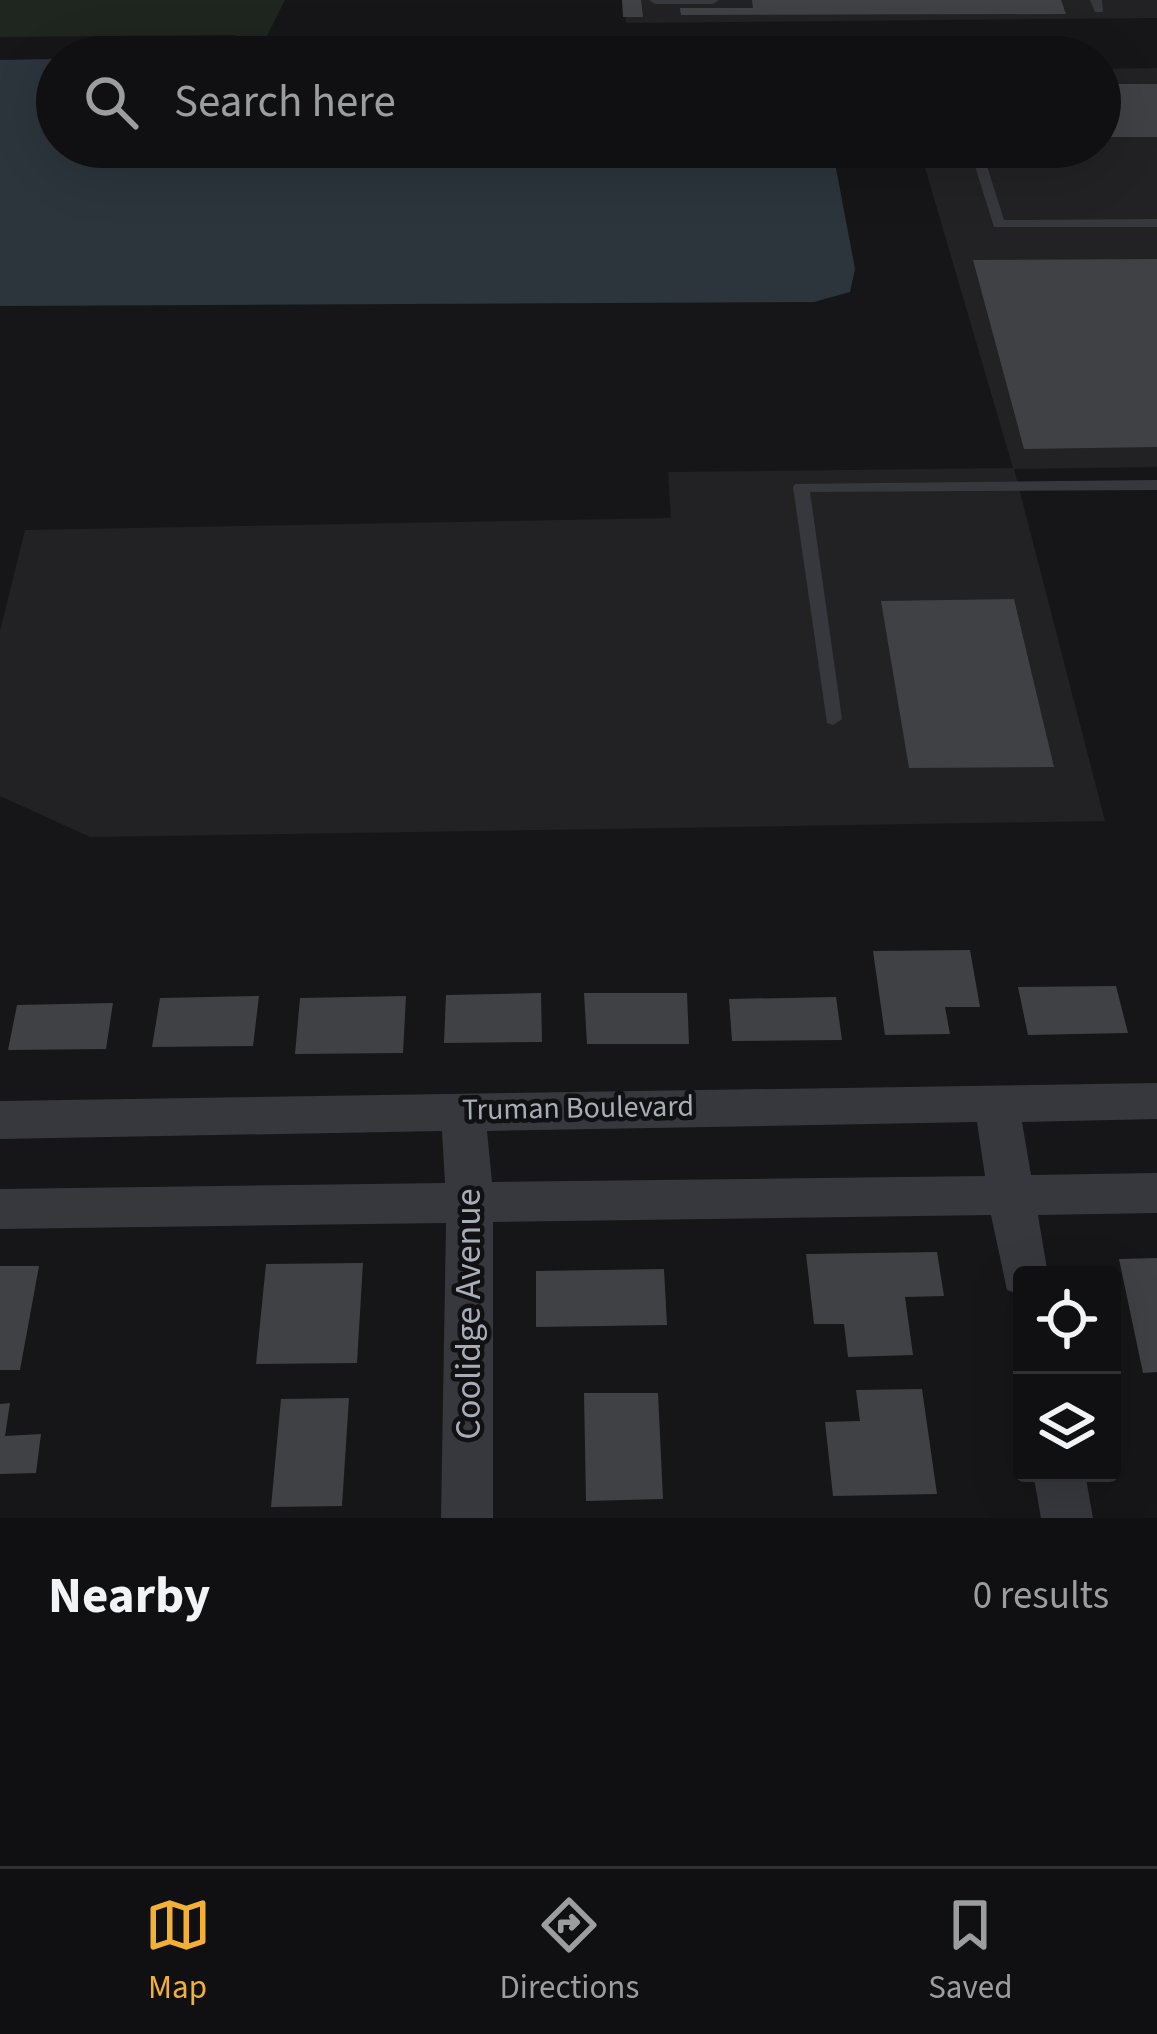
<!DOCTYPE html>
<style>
:root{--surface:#101012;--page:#1e1e20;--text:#f1f3f6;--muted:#9c9d9f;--line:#303032;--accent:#f2b134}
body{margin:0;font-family:"Source Sans 3",sans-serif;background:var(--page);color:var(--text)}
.controls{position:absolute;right:36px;bottom:36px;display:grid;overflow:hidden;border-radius:12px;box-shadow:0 12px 48px #0002}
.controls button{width:108px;height:108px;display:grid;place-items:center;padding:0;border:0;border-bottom:3px solid var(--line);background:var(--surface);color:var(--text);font:60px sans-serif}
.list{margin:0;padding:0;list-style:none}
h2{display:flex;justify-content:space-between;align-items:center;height:156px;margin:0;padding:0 48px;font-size:51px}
h2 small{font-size:39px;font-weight:400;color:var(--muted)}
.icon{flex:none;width:66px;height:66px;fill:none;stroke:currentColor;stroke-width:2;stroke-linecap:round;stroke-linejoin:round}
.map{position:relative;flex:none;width:1157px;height:1518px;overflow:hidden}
.search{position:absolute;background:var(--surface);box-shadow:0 12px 48px #0002;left:36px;right:36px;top:36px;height:132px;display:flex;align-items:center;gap:30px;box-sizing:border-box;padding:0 42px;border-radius:66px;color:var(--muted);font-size:45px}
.sheet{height:348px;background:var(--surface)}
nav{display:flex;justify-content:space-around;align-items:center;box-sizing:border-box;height:168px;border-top:3px solid var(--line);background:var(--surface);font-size:33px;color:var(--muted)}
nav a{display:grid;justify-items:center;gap:6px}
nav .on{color:var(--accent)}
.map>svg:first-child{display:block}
.built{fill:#222225}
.green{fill:#1e261f}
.water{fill:#2c353c}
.building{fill:#404145}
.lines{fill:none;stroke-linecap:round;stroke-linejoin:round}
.lane{fill:#37383d;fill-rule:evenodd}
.street{fill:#37383d;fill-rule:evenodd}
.labels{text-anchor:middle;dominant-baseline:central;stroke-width:9;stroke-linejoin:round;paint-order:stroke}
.street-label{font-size:30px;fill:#a8adb8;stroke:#111113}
.near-street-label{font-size:36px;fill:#a8adb8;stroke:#111113}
</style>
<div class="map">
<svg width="1157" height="1518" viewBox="0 0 1157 1518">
<rect width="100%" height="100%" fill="#161618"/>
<path class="built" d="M 623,0 L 1157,0 L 1157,18 L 626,23 Z
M 1157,68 L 1157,467 L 1014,469 L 1105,821 L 90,837 L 0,796 L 0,631 L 25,530 L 671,518 L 668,472 L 1013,468 L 919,147 L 1100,147 L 1100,69 Z"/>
<path class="green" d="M 0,0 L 285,0 L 264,42 L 233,35 L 0,37 Z"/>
<path class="water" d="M 57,59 L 57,147 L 832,147 L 855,269 L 850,292 L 814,302 L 0,306 L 0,60 Z"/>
<path class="building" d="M 622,0 L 641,0 L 643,17 L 623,17 Z
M 752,0 L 1061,0 L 1066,14 L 681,15 L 680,8 L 753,8 Z
M 1100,84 L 1157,84 L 1157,137 L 1100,137 Z
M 1157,259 L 1157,447 L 1024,449 L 973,260 Z
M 1014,599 L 1054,767 L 909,768 L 881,601 Z
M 970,950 L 980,1007 L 945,1007 L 950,1034 L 885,1035 L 873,951 Z
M 1116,986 L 1128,1033 L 1028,1035 L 1018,987 Z
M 541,993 L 542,1042 L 444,1043 L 446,995 Z
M 584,993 L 687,993 L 689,1044 L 587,1044 Z
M 259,996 L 253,1046 L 152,1047 L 160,998 Z
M 406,996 L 403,1053 L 295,1054 L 300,998 Z
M 836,997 L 842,1040 L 732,1041 L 729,999 Z
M 113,1003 L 106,1049 L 8,1050 L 17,1005 Z
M 937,1252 L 944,1296 L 905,1297 L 913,1355 L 848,1357 L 844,1324 L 814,1324 L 806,1254 Z
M 1157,1258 L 1157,1372 L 1143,1373 L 1119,1259 Z
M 363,1263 L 357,1363 L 256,1364 L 266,1264 Z
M 0,1266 L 39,1266 L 20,1370 L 0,1370 Z
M 664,1269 L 667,1325 L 536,1327 L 536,1271 Z
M 922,1389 L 937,1494 L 833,1496 L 825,1422 L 860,1421 L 856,1390 Z
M 584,1393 L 658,1393 L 663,1499 L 586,1501 Z
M 349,1398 L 342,1506 L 271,1507 L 281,1399 Z
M 10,1403 L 5,1436 L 41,1434 L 36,1473 L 0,1474 L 0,1404 Z"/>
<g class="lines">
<path class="lane" d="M 649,0 L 719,0 L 713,4 L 655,4 Z
M 1090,0 L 1102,0 L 1103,12 L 1095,12 Z
M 969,147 L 981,147 L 1004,220 L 1157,219 L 1157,227 L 994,227 Z
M 1157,480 L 1157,490 L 810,492 L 842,719 L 833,725 L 827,723 L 793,487 L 795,484 Z"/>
<path class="street" d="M 1157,1083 L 1157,1119 L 1022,1122 L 1031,1175 L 1157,1173 L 1157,1213 L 1038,1215 L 1048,1275 L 1022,1275 L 1022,1295 L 1007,1290 L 991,1215 L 493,1222 L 493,1518 L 441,1518 L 446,1223 L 0,1229 L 0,1189 L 445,1183 L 442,1131 L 0,1139 L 0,1101 ZM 977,1122 L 985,1176 L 492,1182 L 487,1131 Z
M 1033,1473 L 1085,1473 L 1093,1518 L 1041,1518 Z"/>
</g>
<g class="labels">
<g class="street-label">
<text transform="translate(578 1108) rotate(-1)">Truman Boulevard</text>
</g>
<g class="near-street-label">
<text transform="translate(468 1314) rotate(-90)">Coolidge Avenue</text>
</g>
</g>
</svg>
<div class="controls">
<button><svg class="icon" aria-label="locate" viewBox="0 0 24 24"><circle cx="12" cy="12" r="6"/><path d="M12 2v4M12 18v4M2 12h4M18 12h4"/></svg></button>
<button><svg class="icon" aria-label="layers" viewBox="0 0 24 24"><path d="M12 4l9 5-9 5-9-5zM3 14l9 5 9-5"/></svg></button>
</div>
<div class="search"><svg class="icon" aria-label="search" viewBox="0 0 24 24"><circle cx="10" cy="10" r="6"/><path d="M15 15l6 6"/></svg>Search here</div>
</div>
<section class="sheet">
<h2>Nearby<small>0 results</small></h2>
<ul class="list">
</ul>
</section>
<nav>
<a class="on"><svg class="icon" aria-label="map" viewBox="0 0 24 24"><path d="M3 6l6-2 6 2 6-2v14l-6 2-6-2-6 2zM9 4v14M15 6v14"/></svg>Map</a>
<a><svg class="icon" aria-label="directions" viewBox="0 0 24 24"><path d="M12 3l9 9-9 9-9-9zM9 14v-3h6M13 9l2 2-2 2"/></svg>Directions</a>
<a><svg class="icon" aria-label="saved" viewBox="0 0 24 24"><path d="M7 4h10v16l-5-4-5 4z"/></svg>Saved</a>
</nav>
